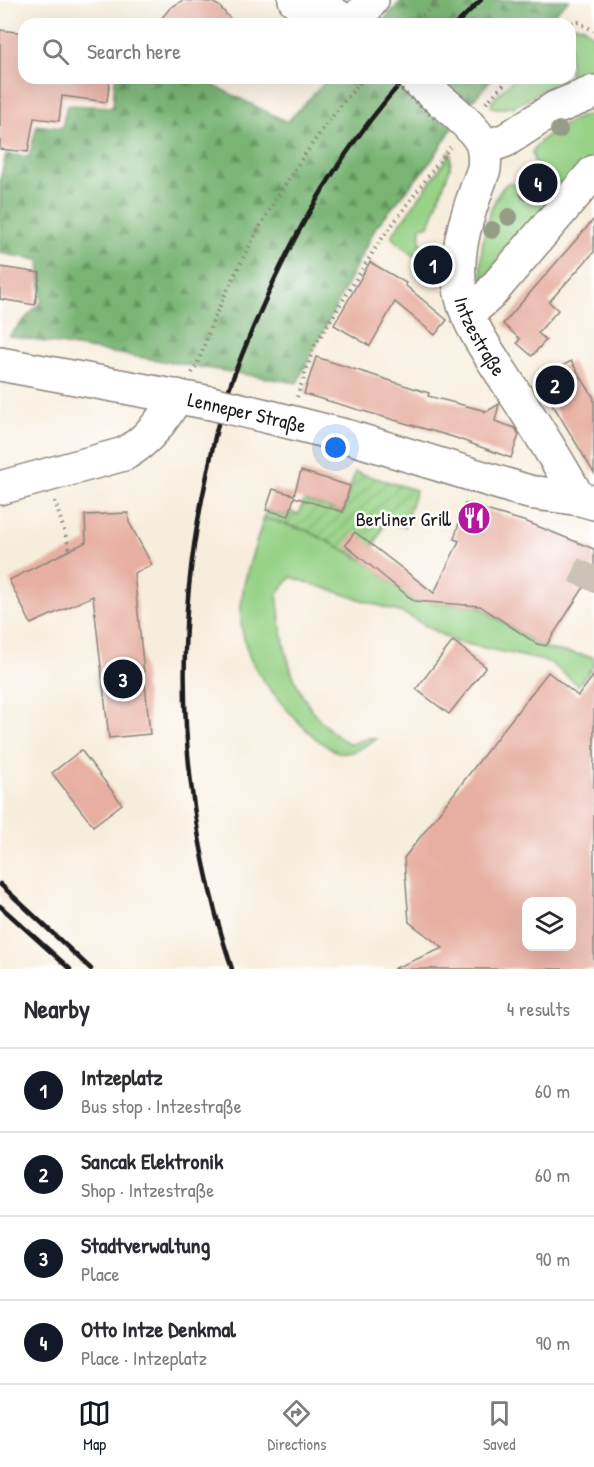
<!DOCTYPE html>
<meta charset="utf-8">
<style>
:root{--surface:#fff;--page:#f2f2f3;--text:#2b2b33;--muted:#7c7c81;--line:#e1e1e2;--accent:#111827}
body{margin:0;font-family:"Patrick Hand",sans-serif;background:var(--page);color:var(--text)}
.controls{position:absolute;right:18px;bottom:18px;display:grid;overflow:hidden;border-radius:12px;box-shadow:0 6px 24px #0002}
.controls button{width:54px;height:54px;display:grid;place-items:center;padding:0;border:0;border-bottom:2px solid var(--line);background:var(--surface);color:var(--text);font:30px sans-serif}
.you{position:absolute;left:336px;top:448px;width:21px;height:21px;margin:-15px;border:4px solid #fff;border-radius:50%;background:#1a73e8;box-shadow:0 0 0 9px #1a73e833}
.badge{display:grid;place-items:center;width:39px;height:39px;border-radius:50%;background:var(--accent);color:#fff;font-size:20px;font-weight:700}
.pin{position:absolute;translate:-50% -50%;border:3px solid #fff;box-shadow:0 2px 6px #0006}
.list{margin:0;padding:0;list-style:none}
h2{display:flex;justify-content:space-between;align-items:center;height:78px;margin:0;padding:0 24px;font-size:26px}
h2 small{font-size:20px;font-weight:400;color:var(--muted)}
.list li{display:grid;grid-template-columns:39px 1fr auto;gap:18px;align-items:center;box-sizing:border-box;height:84px;padding:0 24px;border-top:2px solid var(--line)}
.list b{display:block;font-size:22px;white-space:nowrap}
.list p{margin:0;font-size:20px;white-space:nowrap;color:var(--muted)}
.list em{font-size:20px;font-style:normal;color:var(--muted)}
.icon{flex:none;width:33px;height:33px;fill:none;stroke:currentColor;stroke-width:2;stroke-linecap:round;stroke-linejoin:round}
.map{position:relative;flex:none;width:594px;height:969px;overflow:hidden}
.search{position:absolute;background:var(--surface);box-shadow:0 6px 24px #0002;left:18px;right:18px;top:18px;height:66px;display:flex;align-items:center;gap:15px;box-sizing:border-box;padding:0 21px;border-radius:18px;color:var(--muted);font-size:22px}
.sheet{height:414px;background:var(--surface)}
nav{display:flex;justify-content:space-around;align-items:center;box-sizing:border-box;height:84px;border-top:2px solid var(--line);background:var(--surface);font-size:16px;color:var(--muted)}
nav a{display:grid;justify-items:center;gap:3px}
nav .on{color:var(--accent)}
.map>svg:first-child{display:block}
.grass{fill:#97d287;stroke:#5a7752;stroke-width:1.5}
.forest{fill:url(#forest-firs);stroke:#4a6848;stroke-width:1.5}
.garden{fill:url(#garden-furrows);stroke:#5a7752;stroke-width:1.5}
.building{fill:#e7afa1;fill-rule:evenodd}
.lines{fill:none;stroke-linecap:round;stroke-linejoin:round}
.minor-tunnel{stroke:#cbc3b6;stroke-width:33;stroke-dasharray:33 16;stroke-linecap:butt}
.minor-casing{stroke:#8a847c;stroke-width:36}
.major-casing{stroke:#8a847c;stroke-width:36}
.path{stroke:#8a847c;stroke-width:4;stroke-dasharray:1.5 4.5;stroke-linecap:butt}
.minor{stroke:#fff;stroke-width:33}
.major{stroke:#fff;stroke-width:33}
.rail{stroke:#1c1c1c;stroke-width:4.5}
.major-bridge-casing{stroke:#8a847c;stroke-width:36;stroke-linecap:butt}
.path-bridge{stroke:#8a847c;stroke-width:4;stroke-dasharray:1.5 4.5;stroke-linecap:butt}
.major-bridge{stroke:#fff;stroke-width:33}
.tree{fill:#969d87}
.labels{text-anchor:middle;dominant-baseline:central;stroke-width:5;stroke-linejoin:round;paint-order:stroke}
.street-label{font-size:20px;fill:#1c1c1c;stroke:#fff}
.poi-label{font-size:20px;fill:#1c1c1c;stroke:#fff;text-anchor:end}
</style>
<div class="map">
<svg width="594" height="969" viewBox="0 0 594 969">
<defs>
<pattern id="forest-firs" width="22" height="20" patternUnits="userSpaceOnUse" patternTransform="scale(1.5)"><rect width="22" height="20" fill="#79b474"/><path d="M5 1l3.5 6h-7zM16 11l3.5 6h-7z" fill="#62925e"/></pattern>
<pattern id="garden-furrows" width="10" height="10" patternUnits="userSpaceOnUse" patternTransform="scale(1.5)"><rect width="10" height="10" fill="#97d287"/><path d="M-1 1l2-2M0 10L10 0M9 11l2-2" fill="none" stroke="#82b474"/></pattern>
</defs>
<rect width="100%" height="100%" fill="#fff"/>
<filter id="ink" filterUnits="userSpaceOnUse"><feTurbulence type="fractalNoise" baseFrequency=".0167" numOctaves="2"/><feDisplacementMap in="SourceGraphic" scale="12" xChannelSelector="R" yChannelSelector="G"/><feConvolveMatrix kernelMatrix="1 2 1 2 8 2 1 2 1" color-interpolation-filters="sRGB"/></filter>
<filter id="wash" filterUnits="userSpaceOnUse"><feTurbulence type="fractalNoise" baseFrequency=".008" numOctaves="4" result="noise"/><feDisplacementMap in="SourceGraphic" scale="24" xChannelSelector="R" yChannelSelector="G"/><feGaussianBlur stdDeviation="1.35" result="paint"/><feColorMatrix in="noise" values="0 0 0 0 0 0 0 0 0 0 0 0 0 0 0 0 0 1.4 0 .05"/><feComposite in="paint" operator="in"/></filter>
<g filter="url(#wash)">
<rect width="100%" height="100%" fill="#f7eddc"/>
<path class="grass" d="M 574,25 L 582,26 L 594,36 L 594,71 C 577,75 560,81 544,89 C 528,98 513,113 492,107 L 491,105 L 493,100 L 515,78 L 570,78 L 570,26 Z
M 594,113 L 594,159 L 483,279 C 476,258 489,195 508,183 L 529,188 L 534,182 L 533,175 L 540,167 L 534,162 L 532,152 C 543,133 573,119 594,113 Z
M 449,152 L 451,153 L 450,168 L 429,225 L 421,227 L 420,244 L 428,248 L 427,264 L 425,265 L 392,238 L 392,235 L 446,160 Z
M 264,518 L 308,531 L 364,560 L 414,601 L 478,606 L 537,644 L 546,646 L 546,649 L 594,657 L 594,665 L 578,685 L 549,662 L 453,641 L 405,614 L 291,577 L 277,594 C 282,641 288,686 322,722 C 331,731 339,739 351,744 L 369,738 L 376,739 C 366,745 355,754 343,753 C 318,751 264,686 253,664 C 248,655 244,640 242,629 C 236,593 254,552 264,518 Z"/>
<path class="forest" d="M 402,0 L 569,0 L 543,24 L 380,24 Z
M 115,78 L 199,78 L 287,122 L 329,78 L 493,78 L 463,111 L 432,160 L 376,227 L 297,383 L 9,336 L 42,301 L 39,260 L 0,253 L 0,181 L 6,154 L 29,157 L 37,125 L 62,128 L 67,105 L 113,107 Z"/>
<path class="garden" d="M 355,472 L 416,490 L 404,527 L 385,522 L 374,546 L 364,560 L 308,531 L 264,518 L 266,510 L 289,516 L 290,512 L 299,514 L 304,500 L 343,512 Z"/>
<g id="blocks">
<path class="building" d="M 183,0 L 212,2 L 219,6 L 235,24 L 157,24 L 170,8 Z
M 0,30 L 24,33 L 24,78 L 110,78 L 107,102 L 62,96 L 59,121 L 34,118 L 28,152 L 0,149 Z
M 594,219 L 594,252 L 549,302 L 558,310 L 538,333 L 546,340 L 532,356 L 517,343 L 520,339 L 503,324 Z
M 370,262 L 406,283 L 405,285 L 447,320 L 435,335 L 395,302 L 370,346 L 334,325 Z
M 0,267 L 40,273 L 35,305 L 0,299 Z
M 316,357 L 429,393 L 428,396 L 486,411 L 484,413 L 499,404 L 495,421 L 515,428 L 519,435 L 511,458 L 453,437 L 304,394 Z
M 571,361 L 594,398 L 594,473 L 538,380 Z
M 301,471 L 350,486 L 343,512 L 294,497 L 289,516 L 266,510 L 273,489 L 294,495 Z
M 465,504 L 527,522 L 594,549 L 594,592 L 584,587 L 546,646 L 537,644 L 480,606 L 414,601 L 345,545 L 355,532 L 434,593 L 459,541 L 454,539 Z
M 128,513 L 129,522 L 152,565 L 134,573 L 150,734 L 109,738 L 93,596 L 31,624 L 9,580 L 86,542 L 85,515 Z
M 453,641 L 486,667 L 449,714 L 416,689 Z
M 548,672 L 578,696 L 594,675 L 594,969 L 393,969 L 443,948 L 409,922 L 404,858 ZM 526,902 L 572,902 L 572,946 L 526,946 Z
M 81,750 L 122,804 L 93,826 L 52,773 Z"/>
</g>
</g>
<g filter="url(#ink)">
<use href="#blocks" fill-opacity="0" stroke="#8a847c" stroke-width="1.5"/>
<g class="lines">
<path class="minor-tunnel" d="M 584,588 L 594,565"/>
<defs>
<path id="minor" d="M 295,0 L 330,12 L 351,24
M 484,148 L 506,140 L 555,108 L 594,92
M 466,309 L 479,304 L 489,295 L 594,172
M 0,488 L 124,454 C 149,440 163,420 177,396"/>
<g id="major">
<path d="M 353,24 L 372,0"/>
<path id="s1" d="M 414,78 C 432,94 470,121 481,141 C 485,150 485,159 484,169 C 469,209 451,256 462,298 C 468,324 493,360 508,383 C 532,420 556,457 577,496"/>
<path d="M 0,364 L 211,403"/>
<path d="M 266,416 L 349,437 L 529,492 C 551,496 573,495 594,503"/>
</g>
</defs>
<use href="#minor" class="minor-casing"/>
<use href="#major" class="major-casing"/>
<path class="path" d="M 414,24 L 438,0
M 566,24 L 578,22 L 594,31
M 486,103 L 510,78
M 192,373 C 201,358 205,342 211,326 C 218,309 226,293 234,276 C 269,206 312,137 364,78
M 297,397 L 315,345 L 378,244 L 450,147
M 55,501 L 70,550"/>
<use href="#minor" class="minor"/>
<use href="#major" class="major"/>
<path class="rail" d="M 456,24 L 481,0
M 0,884 L 91,969
M 0,906 L 70,969
M 232,969 C 180,810 170,643 206,480 C 211,457 215,432 222,410 C 232,377 246,344 260,312 C 296,227 344,147 405,78"/>
<defs>
<path id="major-bridge" d="M 211,403 L 266,416"/>
</defs>
<use href="#major-bridge" class="major-bridge-casing"/>
<path class="path-bridge" d="M 388,78 L 435,119"/>
<use href="#major-bridge" class="major-bridge"/>
</g>
<g class="tree">
<circle cx="559" cy="130" r="9"/>
<circle cx="528" cy="192" r="9"/>
<circle cx="509" cy="217" r="9"/>
<circle cx="492" cy="230" r="9"/>
</g>
</g>
<defs>
<symbol id="restaurant-disc" viewBox="-11 -11 22 22"><circle r="9.5" fill="#b5179e" stroke="#fff"/><path d="M-5-6h1v4h1v-4h1v4h1v-4h1v5L-1.5 .5V6h-2V.5L-5-1ZM5-6V6H3V1.5H1.5Q1.5-4 5-6Z" fill="#fff"/></symbol>
</defs>
<g fill-rule="evenodd">
<use href="#restaurant-disc" x="455" y="499" width="38" height="38"/>
</g>
<g class="labels">
<g class="street-label">
<text stroke="none"><textPath href="#s1" startOffset="296">Intzestraße</textPath></text>
<text transform="translate(247 412) rotate(13)">Lenneper Straße</text>
</g>
<g class="poi-label">
<text x="451" y="518">Berliner Grill</text>
</g>
</g>
</svg>
<div class="controls">
<button><svg class="icon" aria-label="layers" viewBox="0 0 24 24"><path d="M12 4l9 5-9 5-9-5zM3 14l9 5 9-5"/></svg></button>
</div>
<div class="you"></div>
<div class="pin badge" style="left:433px;top:265px">1</div>
<div class="pin badge" style="left:555px;top:385px">2</div>
<div class="pin badge" style="left:123px;top:679px">3</div>
<div class="pin badge" style="left:538px;top:183px">4</div>
<div class="search"><svg class="icon" aria-label="search" viewBox="0 0 24 24"><circle cx="10" cy="10" r="6"/><path d="M15 15l6 6"/></svg>Search here</div>
</div>
<section class="sheet">
<h2>Nearby<small>4 results</small></h2>
<ul class="list">
<li><span class="badge">1</span><div><b>Intzeplatz</b><p>Bus stop · Intzestraße</p></div><em>60 m</em></li>
<li><span class="badge">2</span><div><b>Sancak Elektronik</b><p>Shop · Intzestraße</p></div><em>60 m</em></li>
<li><span class="badge">3</span><div><b>Stadtverwaltung</b><p>Place</p></div><em>90 m</em></li>
<li><span class="badge">4</span><div><b>Otto Intze Denkmal</b><p>Place · Intzeplatz</p></div><em>90 m</em></li>
</ul>
</section>
<nav>
<a class="on"><svg class="icon" aria-label="map" viewBox="0 0 24 24"><path d="M3 6l6-2 6 2 6-2v14l-6 2-6-2-6 2zM9 4v14M15 6v14"/></svg>Map</a>
<a><svg class="icon" aria-label="directions" viewBox="0 0 24 24"><path d="M12 3l9 9-9 9-9-9zM9 14v-3h6M13 9l2 2-2 2"/></svg>Directions</a>
<a><svg class="icon" aria-label="saved" viewBox="0 0 24 24"><path d="M7 4h10v16l-5-4-5 4z"/></svg>Saved</a>
</nav>
